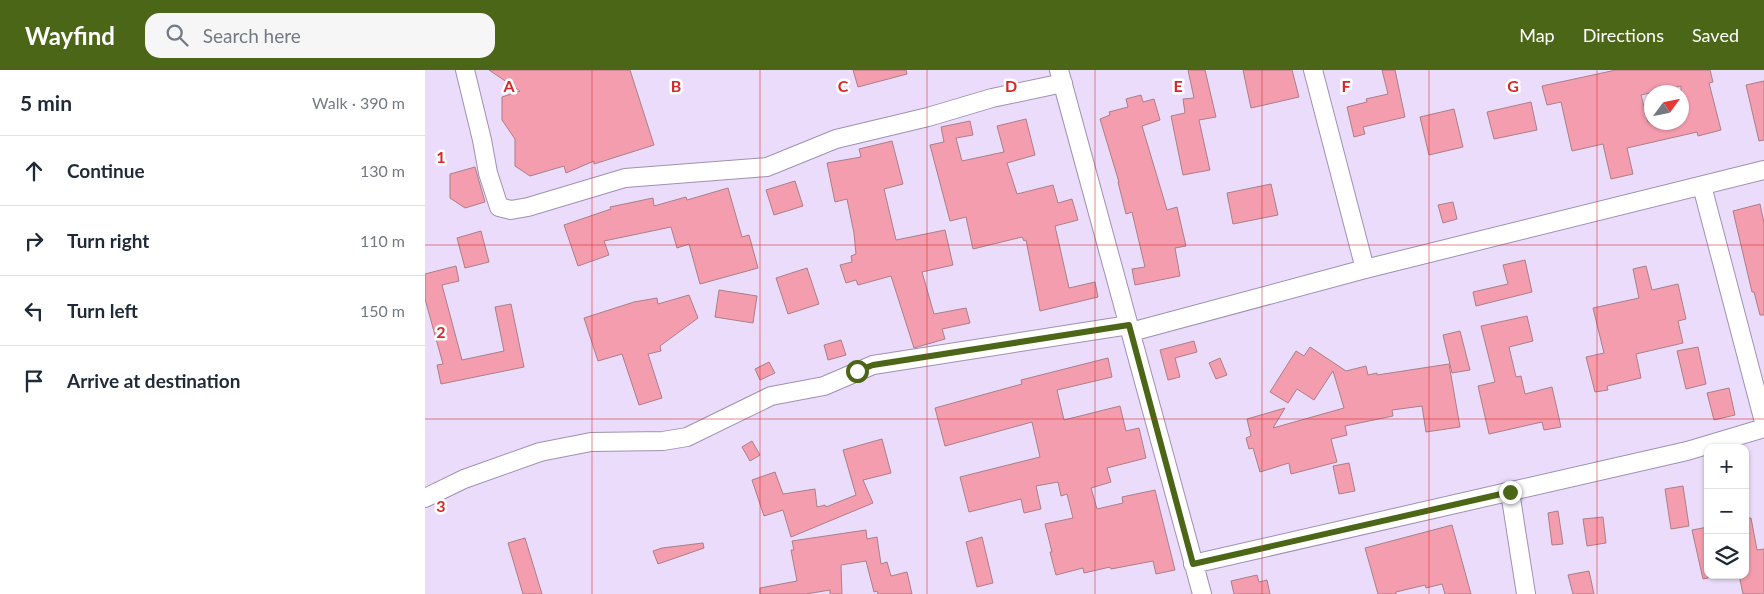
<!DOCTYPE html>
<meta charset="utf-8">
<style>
:root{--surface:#fff;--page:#f6f6f7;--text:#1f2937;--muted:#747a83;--line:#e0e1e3;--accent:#4c6618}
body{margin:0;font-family:Lato,sans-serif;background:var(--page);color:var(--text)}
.controls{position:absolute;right:15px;bottom:15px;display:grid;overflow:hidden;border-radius:10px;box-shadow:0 1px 4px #0004}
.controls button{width:45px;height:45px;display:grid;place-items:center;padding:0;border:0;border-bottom:1px solid var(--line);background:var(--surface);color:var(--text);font:25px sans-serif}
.compass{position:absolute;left:1219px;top:15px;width:45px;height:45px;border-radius:50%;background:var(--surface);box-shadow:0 1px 4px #0004;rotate:57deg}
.stop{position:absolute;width:15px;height:15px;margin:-11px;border:4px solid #4c6618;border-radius:50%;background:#fff}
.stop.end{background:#4c6618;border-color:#fff;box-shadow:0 1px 5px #0008}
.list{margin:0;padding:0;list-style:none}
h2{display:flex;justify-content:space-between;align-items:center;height:65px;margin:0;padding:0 20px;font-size:21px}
h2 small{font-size:16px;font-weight:400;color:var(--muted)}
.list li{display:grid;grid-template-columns:32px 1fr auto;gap:15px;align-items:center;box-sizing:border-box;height:70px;padding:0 20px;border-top:1px solid var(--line)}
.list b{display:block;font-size:19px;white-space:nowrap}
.list em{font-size:16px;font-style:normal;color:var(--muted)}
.icon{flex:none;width:28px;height:28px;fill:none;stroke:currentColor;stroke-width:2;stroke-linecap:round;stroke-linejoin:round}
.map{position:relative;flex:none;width:1339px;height:524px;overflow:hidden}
header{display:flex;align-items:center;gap:30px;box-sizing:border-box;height:70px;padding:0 25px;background:var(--accent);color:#fff}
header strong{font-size:24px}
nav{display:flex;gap:28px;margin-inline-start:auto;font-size:18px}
.search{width:350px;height:45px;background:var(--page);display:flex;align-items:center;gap:12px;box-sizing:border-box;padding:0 18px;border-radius:15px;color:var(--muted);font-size:19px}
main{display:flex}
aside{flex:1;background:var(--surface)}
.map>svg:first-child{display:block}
.building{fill:#f49dae;stroke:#aa7f87;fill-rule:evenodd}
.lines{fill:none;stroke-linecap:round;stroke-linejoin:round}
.minor-casing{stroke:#a090b3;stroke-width:20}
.minor{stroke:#fff;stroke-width:18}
.route{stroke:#4c6618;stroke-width:6}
.grid{fill:none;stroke:#d62828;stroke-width:1;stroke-opacity:0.55}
.grid-label{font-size:16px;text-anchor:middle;font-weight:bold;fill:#d62828;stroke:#fff;stroke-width:5;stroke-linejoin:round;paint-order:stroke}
</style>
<header>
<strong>Wayfind</strong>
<div class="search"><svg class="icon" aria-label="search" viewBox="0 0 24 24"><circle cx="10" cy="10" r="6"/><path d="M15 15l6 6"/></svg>Search here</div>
<nav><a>Map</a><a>Directions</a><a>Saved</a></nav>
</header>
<main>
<aside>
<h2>5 min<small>Walk · 390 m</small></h2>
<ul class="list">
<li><svg class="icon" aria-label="ahead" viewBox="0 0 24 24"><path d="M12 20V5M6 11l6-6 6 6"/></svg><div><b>Continue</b></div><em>130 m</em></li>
<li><svg class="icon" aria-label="right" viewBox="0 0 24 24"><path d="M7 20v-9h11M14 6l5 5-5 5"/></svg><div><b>Turn right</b></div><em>110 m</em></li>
<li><svg class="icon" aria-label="left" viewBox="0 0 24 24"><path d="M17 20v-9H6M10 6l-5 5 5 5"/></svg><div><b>Turn left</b></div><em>150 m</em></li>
<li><svg class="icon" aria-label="arrive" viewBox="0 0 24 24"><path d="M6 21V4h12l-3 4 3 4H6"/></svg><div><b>Arrive at destination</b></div></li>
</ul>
</aside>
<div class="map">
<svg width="1339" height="524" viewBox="0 0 1339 524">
<rect width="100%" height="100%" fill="#eadcfa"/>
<path class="building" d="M 64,0 L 205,0 L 229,75 L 169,94 L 169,91 L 141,103 L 139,96 L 105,106 L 90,96 L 90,69 L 77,50 L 77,27 L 95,21 Z
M 428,0 L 481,0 L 482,4 L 433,17 Z
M 763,0 L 780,0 L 791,47 L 774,50 L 785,100 L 758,105 L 746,46 L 760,43 L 758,29 L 769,28 Z
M 818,0 L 867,0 L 874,27 L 826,38 Z
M 957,0 L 970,0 L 980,47 L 938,57 L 940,64 L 929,67 L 922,37 L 942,32 L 941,29 L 963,24 Z
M 1191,0 L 1285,0 L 1288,12 L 1284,13 L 1296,60 L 1273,66 L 1272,62 L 1202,78 L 1208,104 L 1186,109 L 1178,74 L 1147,81 L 1136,32 L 1122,35 L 1117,16 ZM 1256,16 L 1256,52 L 1223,52 L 1216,25 Z
M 1339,11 L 1339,70 L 1334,71 L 1321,15 Z
M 716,25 L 718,32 L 729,29 L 735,50 L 717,56 L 742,140 L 752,137 L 761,176 L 750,178 L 755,206 L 710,215 L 707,199 L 720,197 L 707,142 L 701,144 L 693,112 L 694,112 L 675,49 L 685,45 L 684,42 L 703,37 L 701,29 Z
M 1106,32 L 1112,60 L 1069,69 L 1062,42 Z
M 1029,39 L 1038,77 L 1004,85 L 995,47 Z
M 601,49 L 610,85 L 582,93 L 592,124 L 628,115 L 633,133 L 647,129 L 653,150 L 630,156 L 644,218 L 670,212 L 673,227 L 615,241 L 601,170 L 599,171 L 597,167 L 548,179 L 541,147 L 525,151 L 505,75 L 519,72 L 516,57 L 545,51 L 548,65 L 531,68 L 537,91 L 579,82 L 572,56 Z
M 467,71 L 478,114 L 459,119 L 471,170 L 520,160 L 528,195 L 497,202 L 509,244 L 541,238 L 545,253 L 517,259 L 520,269 L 489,278 L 466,206 L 433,215 L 431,210 L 421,213 L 415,195 L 427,192 L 426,186 L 431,184 L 429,163 L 422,129 L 410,132 L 402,93 L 436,87 L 434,79 Z
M 50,97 L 60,132 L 40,138 L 25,128 L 25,104 Z
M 370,111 L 378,136 L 349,145 L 341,120 Z
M 846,114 L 853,145 L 808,154 L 802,123 Z
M 303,118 L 317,167 L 324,165 L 333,198 L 275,214 L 264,174 L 252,178 L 246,157 L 179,171 L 184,185 L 153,196 L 139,155 L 186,139 L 185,137 L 228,128 L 229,136 L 261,127 L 262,130 Z
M 1028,132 L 1032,149 L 1018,153 L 1013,135 Z
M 1335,134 L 1339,153 L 1339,245 L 1335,245 L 1329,222 L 1327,222 L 1308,141 Z
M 56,161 L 64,192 L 40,198 L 32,168 Z
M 1100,190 L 1107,222 L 1051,236 L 1048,222 L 1083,214 L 1078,195 Z
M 31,196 L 34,211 L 17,215 L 37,290 L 79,281 L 70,237 L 86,234 L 99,297 L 16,314 L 12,295 L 18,294 L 0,229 L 0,204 Z
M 1221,196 L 1227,220 L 1253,214 L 1261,249 L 1253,251 L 1258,273 L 1211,284 L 1216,308 L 1182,316 L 1183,320 L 1170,322 L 1161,287 L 1179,283 L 1168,238 L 1214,228 L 1208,199 Z
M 382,198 L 394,234 L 363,244 L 351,208 Z
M 294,220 L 332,226 L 328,253 L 290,247 Z
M 264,225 L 273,248 L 235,276 L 236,281 L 223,284 L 237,328 L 214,335 L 197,284 L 173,291 L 159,248 L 209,232 L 232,228 L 233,234 Z
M 1102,246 L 1108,271 L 1084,277 L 1091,307 L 1096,306 L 1100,324 L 1127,317 L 1136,357 L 1119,360 L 1117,352 L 1064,364 L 1053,316 L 1070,312 L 1056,256 Z
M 1035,261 L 1045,300 L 1027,303 L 1018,265 Z
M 416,270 L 421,285 L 403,290 L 399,275 Z
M 769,271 L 772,282 L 750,288 L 755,307 L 743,310 L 735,280 Z
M 885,277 L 921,301 L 941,296 L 943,305 L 952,303 L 952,305 L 1024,294 L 1035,357 L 1001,362 L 997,336 L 967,340 L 968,346 L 920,356 L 922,365 L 906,369 L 912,392 L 866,404 L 864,393 L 835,402 L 828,378 L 824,379 L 821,368 L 826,366 L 822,349 L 860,338 L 848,358 L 919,338 L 908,301 L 889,330 L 872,319 L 863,333 L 845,322 L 871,281 L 879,286 Z
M 1273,277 L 1281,314 L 1261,319 L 1252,281 Z
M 683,288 L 687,307 L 632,320 L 639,350 L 695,336 L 701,361 L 714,358 L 721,388 L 682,398 L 686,412 L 666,418 L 672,439 L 698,433 L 697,427 L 730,420 L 750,500 L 731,504 L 728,491 L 686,499 L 685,497 L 659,503 L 658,498 L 631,505 L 625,482 L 627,482 L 620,454 L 648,448 L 642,424 L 636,426 L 633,412 L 611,416 L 616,439 L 599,443 L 596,429 L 544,442 L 535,407 L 615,387 L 607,352 L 520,376 L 510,338 L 597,314 L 596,310 Z
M 795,288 L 802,305 L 791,309 L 784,293 Z
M 344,292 L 350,303 L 335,310 L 330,299 Z
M 1304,318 L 1310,345 L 1289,350 L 1282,323 Z
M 457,369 L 466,403 L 438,410 L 448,433 L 366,467 L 358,440 L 339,446 L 327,410 L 350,402 L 358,424 L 390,419 L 392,437 L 400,435 L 401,437 L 431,425 L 418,380 Z
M 327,371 L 335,385 L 325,391 L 317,377 Z
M 924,393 L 930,421 L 914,424 L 908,396 Z
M 1258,416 L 1264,456 L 1246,459 L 1240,419 Z
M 1133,441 L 1138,474 L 1127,475 L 1123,443 Z
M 1178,447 L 1181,473 L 1162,476 L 1158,449 Z
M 1326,448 L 1332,480 L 1339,479 L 1339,524 L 1318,524 L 1314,505 L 1320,505 L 1320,449 Z
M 1027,455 L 1046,524 L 1020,524 L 1017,514 L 1001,518 L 1000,515 L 971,522 L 971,524 L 953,524 L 940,478 Z
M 1283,457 L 1283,508 L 1278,509 L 1267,460 Z
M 441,460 L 442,469 L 452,467 L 456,494 L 462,492 L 466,506 L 482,502 L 487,524 L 453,524 L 452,521 L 449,522 L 441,491 L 416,495 L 417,524 L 405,524 L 405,520 L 381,524 L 335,524 L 335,518 L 372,511 L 366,480 L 369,480 L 367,471 Z
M 557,467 L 568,513 L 552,517 L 541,472 Z
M 100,468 L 117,524 L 98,524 L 83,473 Z
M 278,473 L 279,478 L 233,494 L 228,481 L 237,478 Z
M 1164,501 L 1169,524 L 1148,524 L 1143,505 Z
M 832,505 L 834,512 L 842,510 L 845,524 L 809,524 L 806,511 Z"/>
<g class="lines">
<defs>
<path id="minor" d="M 40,0 L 57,70 L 63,103 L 74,137 L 86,140 L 103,137 L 200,108 L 342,97 L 411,69 L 503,47 L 567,28 L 638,13
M 634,0 L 777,524
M 888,0 L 940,199
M 1277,116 L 1339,352
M 706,262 L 940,199 L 1339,100
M 1085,422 L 1101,524
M 0,428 L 39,409 L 115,382 L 166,372 L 238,371 L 262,367 L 346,326 L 399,316 L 448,295 L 704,255
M 768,494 L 1262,381 L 1339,358"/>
</defs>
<use href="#minor" class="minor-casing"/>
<use href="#minor" class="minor"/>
</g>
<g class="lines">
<path class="route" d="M 432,301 L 448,295 L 704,255 L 768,494 L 1085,422"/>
</g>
<path class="grid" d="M 167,0 L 167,524M 335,0 L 335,524M 502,0 L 502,524M 670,0 L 670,524M 837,0 L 837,524M 1004,0 L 1004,524M 1172,0 L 1172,524M 0,175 L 1339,175M 0,349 L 1339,349"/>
<g class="grid-label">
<text x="84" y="22">A</text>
<text x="251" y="22">B</text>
<text x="418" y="22">C</text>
<text x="586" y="22">D</text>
<text x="753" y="22">E</text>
<text x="921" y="22">F</text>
<text x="1088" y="22">G</text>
<text x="16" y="93">1</text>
<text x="16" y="268">2</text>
<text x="16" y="442">3</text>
</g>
</svg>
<div class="controls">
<button>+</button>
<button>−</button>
<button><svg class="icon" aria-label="layers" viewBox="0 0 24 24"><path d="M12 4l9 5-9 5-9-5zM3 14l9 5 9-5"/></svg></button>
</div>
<svg class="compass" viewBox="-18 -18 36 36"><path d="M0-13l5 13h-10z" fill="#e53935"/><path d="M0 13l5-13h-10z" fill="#747a83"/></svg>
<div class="stop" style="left:432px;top:301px"></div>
<div class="stop end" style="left:1085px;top:422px"></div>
</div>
</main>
